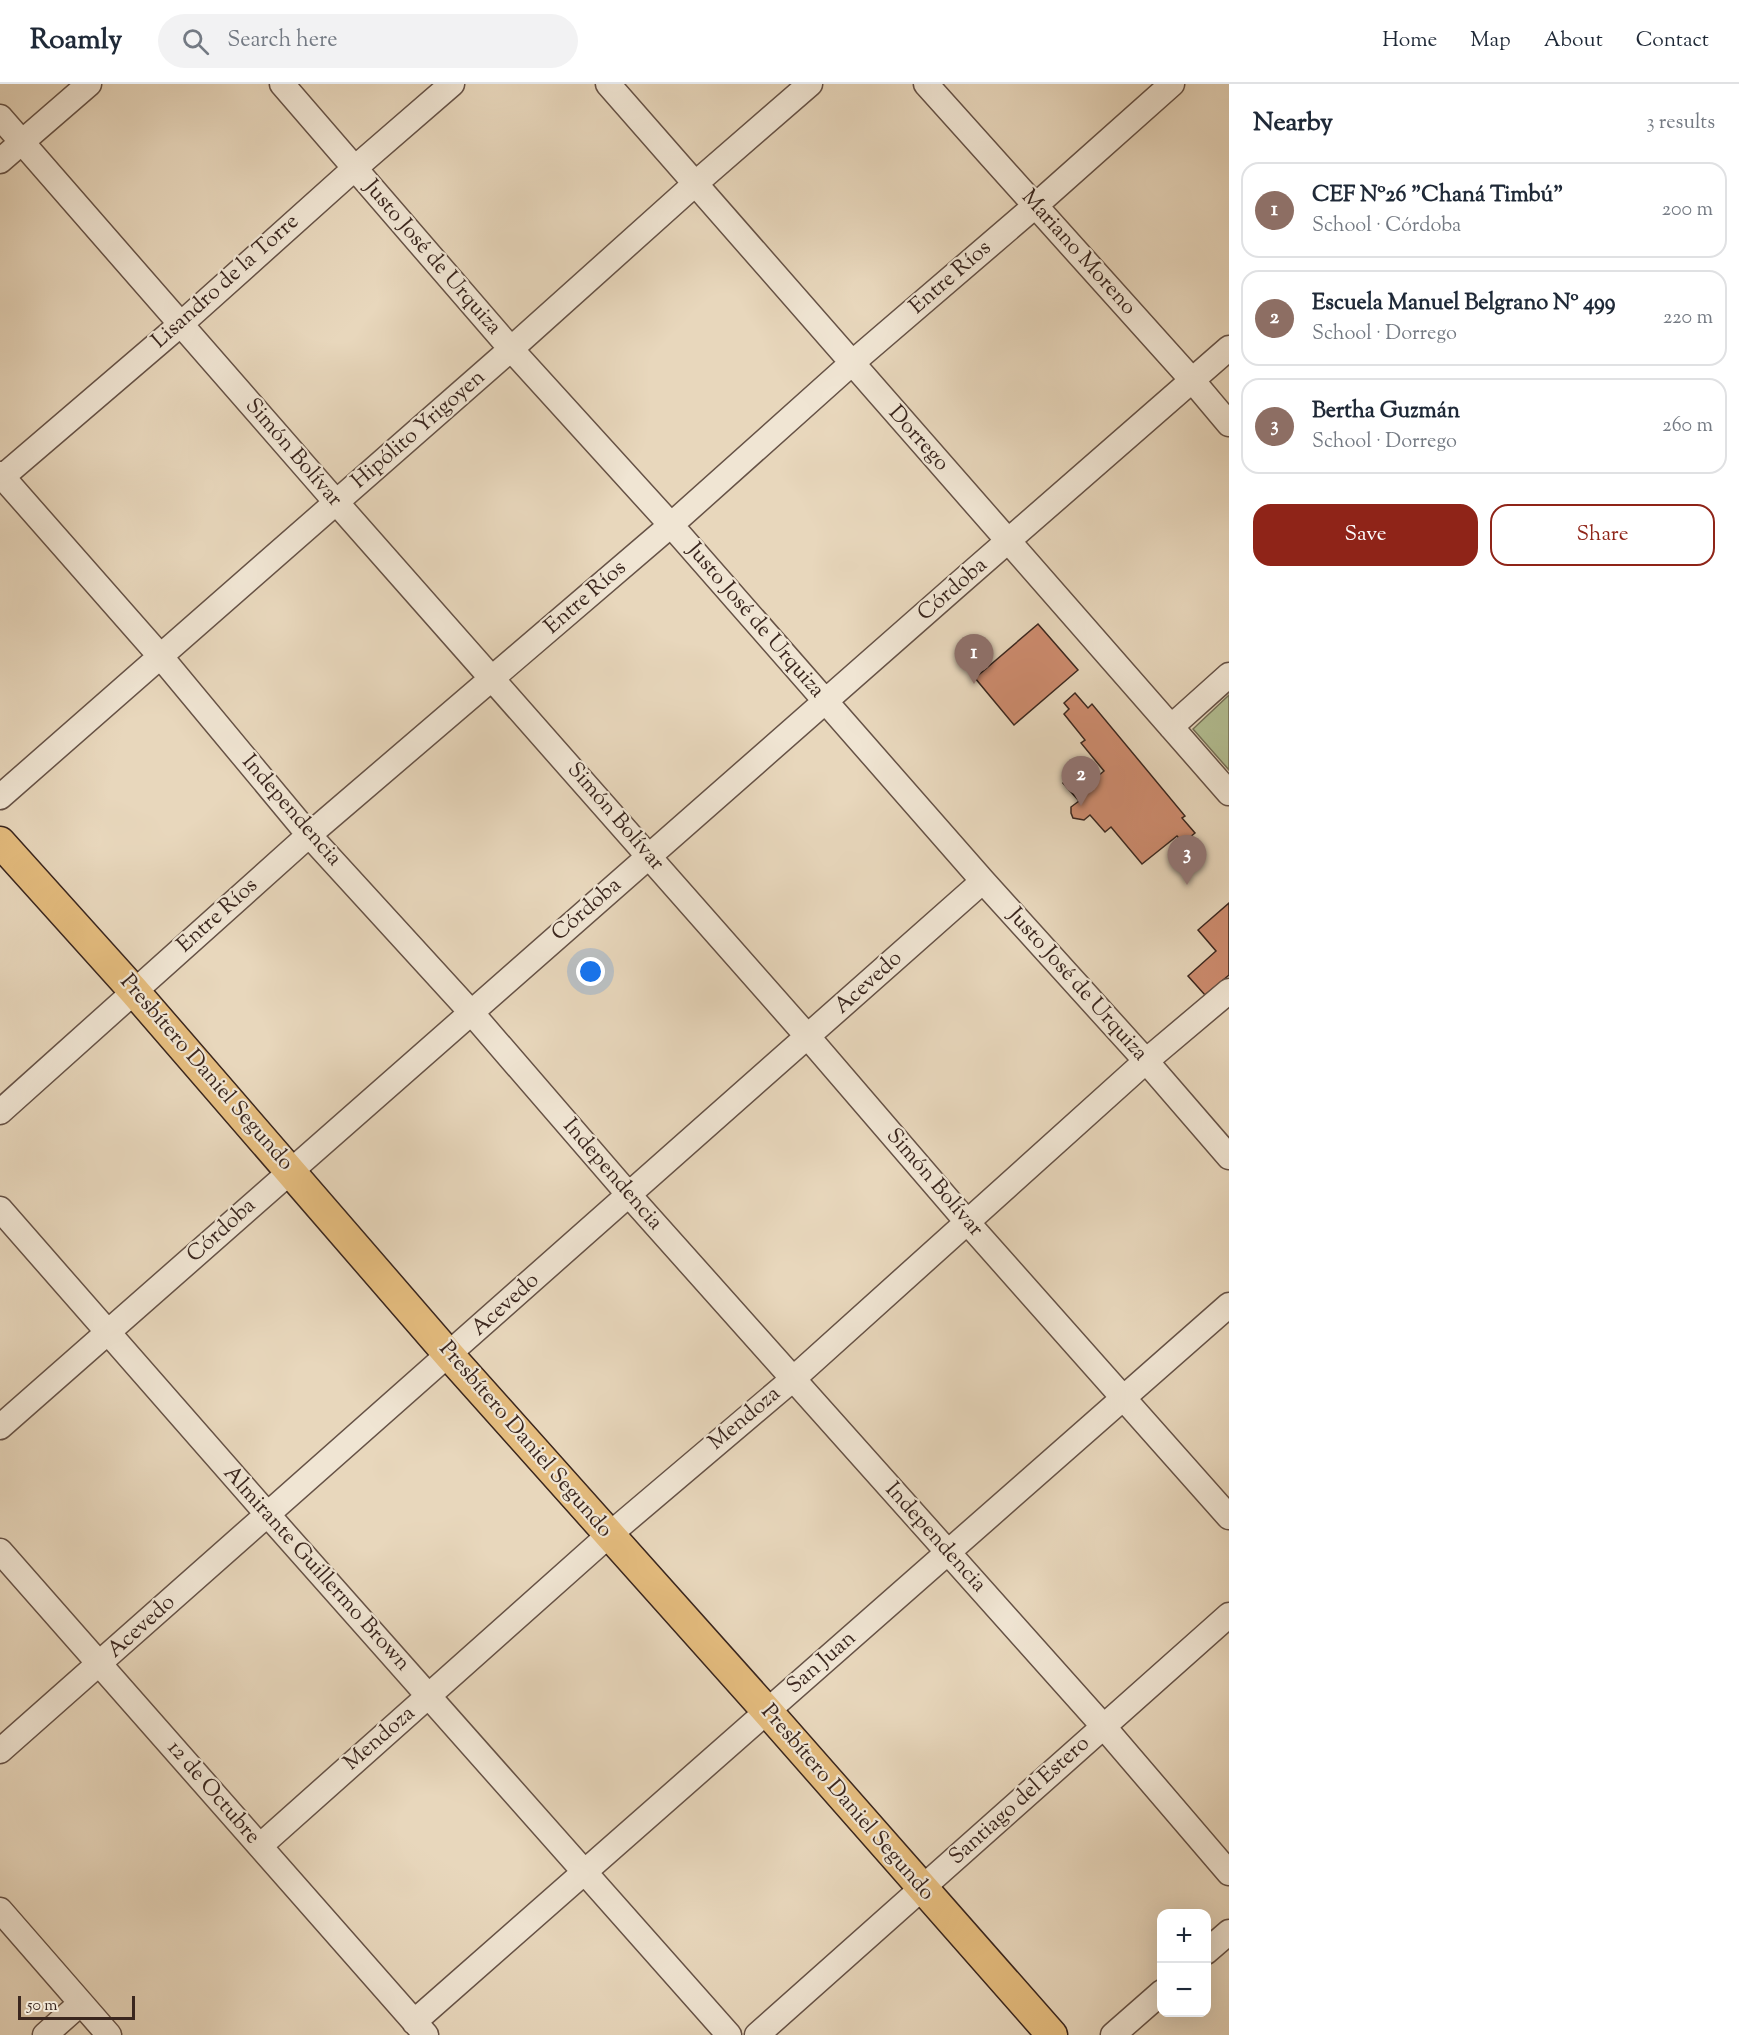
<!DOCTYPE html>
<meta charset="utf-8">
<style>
:root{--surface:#fff;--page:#f2f2f3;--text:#1f2937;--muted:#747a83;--line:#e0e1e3;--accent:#8f2418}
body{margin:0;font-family:"Sorts Mill Goudy",serif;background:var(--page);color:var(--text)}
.controls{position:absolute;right:18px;bottom:18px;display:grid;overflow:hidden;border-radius:12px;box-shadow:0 6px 24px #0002}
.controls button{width:54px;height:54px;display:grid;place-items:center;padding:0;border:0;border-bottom:2px solid var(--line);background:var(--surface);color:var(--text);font:30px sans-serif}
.scale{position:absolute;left:18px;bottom:15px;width:117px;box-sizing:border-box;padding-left:6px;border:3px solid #3a261e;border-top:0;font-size:16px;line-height:21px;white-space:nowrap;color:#3a261e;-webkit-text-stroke:4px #f0e5d3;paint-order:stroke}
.you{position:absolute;left:591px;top:888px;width:21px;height:21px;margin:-15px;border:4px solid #fff;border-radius:50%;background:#1a73e8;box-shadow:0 0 0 9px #1a73e833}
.badge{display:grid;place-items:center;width:39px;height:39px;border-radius:50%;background:var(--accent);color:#fff;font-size:20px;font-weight:700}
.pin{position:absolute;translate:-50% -50px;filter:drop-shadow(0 2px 3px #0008)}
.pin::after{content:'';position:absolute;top:32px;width:21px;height:18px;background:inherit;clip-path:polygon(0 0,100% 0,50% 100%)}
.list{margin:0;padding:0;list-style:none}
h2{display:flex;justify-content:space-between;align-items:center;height:78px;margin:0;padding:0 24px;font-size:26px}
h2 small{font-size:20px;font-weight:400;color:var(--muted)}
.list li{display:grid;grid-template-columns:39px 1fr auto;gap:18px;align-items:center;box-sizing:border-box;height:96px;margin:0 12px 12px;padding:0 12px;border:2px solid var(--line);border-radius:18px}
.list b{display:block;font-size:22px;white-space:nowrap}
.list p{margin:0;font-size:20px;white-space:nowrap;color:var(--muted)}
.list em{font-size:20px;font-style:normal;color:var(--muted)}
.actions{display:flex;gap:12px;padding:18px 24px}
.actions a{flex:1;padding:14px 0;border:2px solid var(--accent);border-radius:18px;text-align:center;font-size:21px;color:var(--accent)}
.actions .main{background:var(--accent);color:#fff}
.icon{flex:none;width:33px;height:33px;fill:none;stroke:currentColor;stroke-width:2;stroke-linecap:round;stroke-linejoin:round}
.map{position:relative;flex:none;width:1229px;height:1951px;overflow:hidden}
header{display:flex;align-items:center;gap:36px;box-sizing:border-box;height:84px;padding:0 30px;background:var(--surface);border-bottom:2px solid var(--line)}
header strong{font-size:28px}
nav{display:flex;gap:33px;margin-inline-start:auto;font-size:21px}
.search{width:420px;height:54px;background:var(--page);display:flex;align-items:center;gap:15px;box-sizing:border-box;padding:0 21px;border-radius:33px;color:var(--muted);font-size:22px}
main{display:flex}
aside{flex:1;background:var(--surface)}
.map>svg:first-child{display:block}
.green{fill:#b3bf93;stroke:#767258;stroke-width:1.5}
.building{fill:#ce8c6f;stroke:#3a261e;stroke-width:1.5}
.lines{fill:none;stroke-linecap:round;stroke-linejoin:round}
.minor-casing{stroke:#665246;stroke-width:27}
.major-casing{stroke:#3a261e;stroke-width:33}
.minor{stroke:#f0e5d3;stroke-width:24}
.major{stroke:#e4bc7e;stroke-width:30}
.labels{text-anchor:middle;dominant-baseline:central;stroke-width:4.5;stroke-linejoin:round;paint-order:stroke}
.street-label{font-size:22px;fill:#3a261e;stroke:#f0e5d3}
</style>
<header>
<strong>Roamly</strong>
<div class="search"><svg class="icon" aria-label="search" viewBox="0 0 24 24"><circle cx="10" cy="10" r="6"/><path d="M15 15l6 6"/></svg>Search here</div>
<nav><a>Home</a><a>Map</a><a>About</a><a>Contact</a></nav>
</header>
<main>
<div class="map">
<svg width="1229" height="1951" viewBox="0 0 1229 1951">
<rect width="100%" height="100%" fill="#e8d7bc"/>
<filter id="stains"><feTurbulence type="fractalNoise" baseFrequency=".00333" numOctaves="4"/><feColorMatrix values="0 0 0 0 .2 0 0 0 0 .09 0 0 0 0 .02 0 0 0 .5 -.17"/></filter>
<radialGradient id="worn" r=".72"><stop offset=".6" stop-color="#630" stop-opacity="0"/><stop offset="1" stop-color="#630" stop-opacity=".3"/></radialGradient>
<path class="green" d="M 1229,611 L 1229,686 L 1193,645 Z"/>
<path class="building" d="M 1038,540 L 1078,586 L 1014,641 L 975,594 Z
M 1075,609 L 1088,624 L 1092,620 L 1185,732 L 1182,734 L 1195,749 L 1183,759 L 1177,752 L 1142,780 L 1111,743 L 1105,748 L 1090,731 L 1084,736 L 1073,734 L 1071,729 L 1071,723 L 1079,717 L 1063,699 L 1074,690 L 1085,703 L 1104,687 L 1081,659 L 1085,656 L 1064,630 L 1069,625 L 1064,619 Z
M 1229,819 L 1229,891 L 1205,911 L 1188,892 L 1216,867 L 1198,846 Z"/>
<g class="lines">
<defs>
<path id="minor" d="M 282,0 L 511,265 L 671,441 L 983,797 L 1146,977 L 1229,1073
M 608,0 L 1229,709
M 926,0 L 1192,296 L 1229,340
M 0,33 L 336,418 L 808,953 L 968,1139 L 1229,1433
M 0,77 L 89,0
M 0,390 L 161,573 L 309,751 L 470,927 L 629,1111 L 1104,1643 L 1229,1789
M 0,395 L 181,240 L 355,84 L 452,0
M 1171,643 L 1229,591
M 0,713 L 511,265 L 696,99 L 810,0
M 0,1028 L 309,751 L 671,441 L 852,279 L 1035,122 L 1172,0
M 0,1125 L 268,1431 L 729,1951
M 0,1343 C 409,982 818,622 1229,264
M 0,1467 L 426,1951
M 0,1667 L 983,797
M 260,1762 L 609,1451 L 793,1295 L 1146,977 L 1229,907
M 0,1826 L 109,1951
M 1206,1868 L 1229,1848
M 414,1938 L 1229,1221
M 45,1951 L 81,1919
M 757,1951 L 1229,1531
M 1113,1951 L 1162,1908"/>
<path id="major" d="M 0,758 L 134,907 L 449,1271 L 767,1627 L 1052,1951"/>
</defs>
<use href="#minor" class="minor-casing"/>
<use href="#major" class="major-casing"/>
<use href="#minor" class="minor"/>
<use href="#major" class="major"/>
</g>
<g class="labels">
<g class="street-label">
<text transform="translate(1078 169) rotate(48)">Mariano Moreno</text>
<text transform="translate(432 174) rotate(49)">Justo José de Urquiza</text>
<text transform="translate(951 194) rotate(-41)">Entre Ríos</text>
<text transform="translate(226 198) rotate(-42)">Lisandro de la Torre</text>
<text transform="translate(419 346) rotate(-41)">Hipólito Yrigoyen</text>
<text transform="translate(918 355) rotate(48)">Dorrego</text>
<text transform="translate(293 369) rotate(49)">Simón Bolívar</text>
<text transform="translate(953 506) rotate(-41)">Córdoba</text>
<text transform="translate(586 514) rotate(-41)">Entre Ríos</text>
<text transform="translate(755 537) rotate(49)">Justo José de Urquiza</text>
<text transform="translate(291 727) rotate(49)">Independencia</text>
<text transform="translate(615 733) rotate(49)">Simón Bolívar</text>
<text transform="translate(587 826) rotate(-41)">Córdoba</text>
<text transform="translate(218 832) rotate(-42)">Entre Ríos</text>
<text transform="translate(869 899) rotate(-42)">Acevedo</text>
<text transform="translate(1077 901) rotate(48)">Justo José de Urquiza</text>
<text transform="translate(206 989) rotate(49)">Presbítero Daniel Segundo</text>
<text transform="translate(612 1091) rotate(49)">Independencia</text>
<text transform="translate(934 1099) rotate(49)">Simón Bolívar</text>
<text transform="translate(222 1147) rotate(-42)">Córdoba</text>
<text transform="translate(506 1221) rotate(-42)">Acevedo</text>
<text transform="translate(745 1335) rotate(-40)">Mendoza</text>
<text transform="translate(525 1356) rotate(49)">Presbítero Daniel Segundo</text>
<text transform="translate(935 1454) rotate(48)">Independencia</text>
<text transform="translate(316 1485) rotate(48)">Almirante Guillermo Brown</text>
<text transform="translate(142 1543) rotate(-42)">Acevedo</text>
<text transform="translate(822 1579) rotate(-41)">San Juan</text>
<text transform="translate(380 1655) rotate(-41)">Mendoza</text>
<text transform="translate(213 1709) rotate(49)">12 de Octubre</text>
<text transform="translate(1020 1717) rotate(-42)">Santiago del Estero</text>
<text transform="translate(847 1719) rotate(49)">Presbítero Daniel Segundo</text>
</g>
</g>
<rect width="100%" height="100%" filter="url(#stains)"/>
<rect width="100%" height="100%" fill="url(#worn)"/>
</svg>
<div class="controls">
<button>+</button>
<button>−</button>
</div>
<div class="scale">50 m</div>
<div class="you"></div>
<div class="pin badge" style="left:974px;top:600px;background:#8d6e63">1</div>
<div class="pin badge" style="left:1081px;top:722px;background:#8d6e63">2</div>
<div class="pin badge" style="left:1187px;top:801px;background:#8d6e63">3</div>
</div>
<aside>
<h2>Nearby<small>3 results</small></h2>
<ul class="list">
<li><span class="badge" style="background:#8d6e63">1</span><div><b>CEF Nº26 &quot;Chaná Timbú&quot;</b><p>School · Córdoba</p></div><em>200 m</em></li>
<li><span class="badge" style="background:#8d6e63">2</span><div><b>Escuela Manuel Belgrano Nº 499</b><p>School · Dorrego</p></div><em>220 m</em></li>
<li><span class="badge" style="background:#8d6e63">3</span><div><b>Bertha Guzmán</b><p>School · Dorrego</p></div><em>260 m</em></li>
</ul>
<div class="actions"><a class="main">Save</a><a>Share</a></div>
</aside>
</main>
